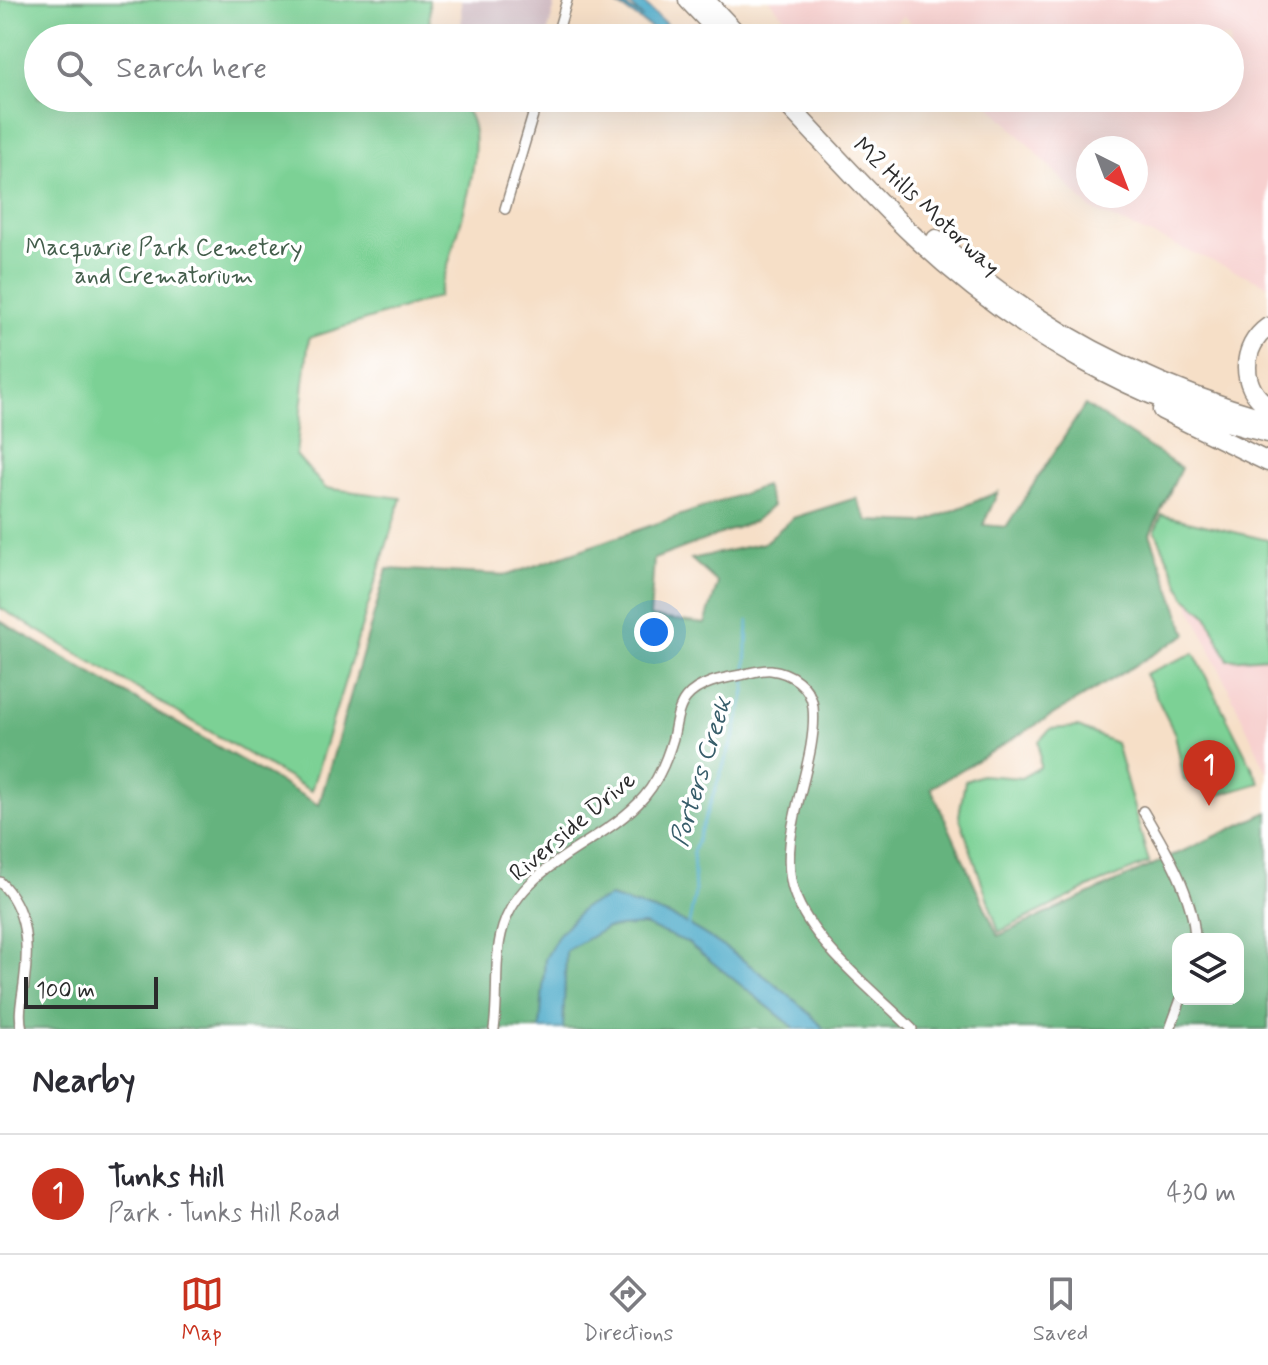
<!DOCTYPE html>
<meta charset="utf-8">
<style>
:root{--surface:#fff;--page:#f2f2f3;--text:#2b2b33;--muted:#7c7c81;--line:#e1e1e2;--accent:#c8321e}
body{margin:0;font-family:Mynerve,sans-serif;background:var(--page);color:var(--text)}
.controls{position:absolute;right:24px;bottom:24px;display:grid;overflow:hidden;border-radius:16px;box-shadow:0 8px 32px #0002}
.controls button{width:72px;height:72px;display:grid;place-items:center;padding:0;border:0;border-bottom:2px solid var(--line);background:var(--surface);color:var(--text);font:40px sans-serif}
.compass{position:absolute;left:1076px;top:136px;width:72px;height:72px;border-radius:50%;background:var(--surface);box-shadow:0 8px 32px #0002;rotate:138deg}
.scale{position:absolute;left:24px;bottom:20px;width:134px;box-sizing:border-box;padding-left:8px;border:4px solid #2b2b2b;border-top:0;font-size:22px;line-height:28px;white-space:nowrap;color:#2b2b2b;-webkit-text-stroke:6px #fff;paint-order:stroke}
.you{position:absolute;left:654px;top:632px;width:28px;height:28px;margin:-20px;border:6px solid #fff;border-radius:50%;background:#1a73e8;box-shadow:0 0 0 12px #1a73e833}
.badge{display:grid;place-items:center;width:52px;height:52px;border-radius:50%;background:var(--accent);color:#fff;font-size:26px;font-weight:700}
.pin{position:absolute;translate:-50% -66px;filter:drop-shadow(0 2px 4px #0008)}
.pin::after{content:'';position:absolute;top:42px;width:28px;height:24px;background:inherit;clip-path:polygon(0 0,100% 0,50% 100%)}
.list{margin:0;padding:0;list-style:none}
h2{display:flex;justify-content:space-between;align-items:center;height:104px;margin:0;padding:0 32px;font-size:34px}
h2 small{font-size:26px;font-weight:400;color:var(--muted)}
.list li{display:grid;grid-template-columns:52px 1fr auto;gap:24px;align-items:center;box-sizing:border-box;height:120px;padding:0 32px;border-top:2px solid var(--line)}
.list b{display:block;font-size:30px;white-space:nowrap}
.list p{margin:0;font-size:26px;white-space:nowrap;color:var(--muted)}
.list em{font-size:26px;font-style:normal;color:var(--muted)}
.icon{flex:none;width:44px;height:44px;fill:none;stroke:currentColor;stroke-width:2;stroke-linecap:round;stroke-linejoin:round}
.map{position:relative;flex:none;width:1268px;height:1029px;overflow:hidden}
.search{position:absolute;background:var(--surface);box-shadow:0 8px 32px #0002;left:24px;right:24px;top:24px;height:88px;display:flex;align-items:center;gap:20px;box-sizing:border-box;padding:0 28px;border-radius:44px;color:var(--muted);font-size:30px}
.sheet{height:224px;background:var(--surface)}
nav{display:flex;justify-content:space-around;align-items:center;box-sizing:border-box;height:112px;border-top:2px solid var(--line);background:var(--surface);font-size:22px;color:var(--muted)}
nav a{display:grid;justify-items:center;gap:4px}
nav .on{color:var(--accent)}
.map>svg:first-child{display:block}
.built{fill:#f7d0cf;fill-rule:evenodd}
.industrial{fill:#d2bec5}
.green{fill:#7cd195;stroke:#547e60;stroke-width:2}
.forest{fill:#65b37e;stroke:#486f54;stroke-width:2;fill-rule:evenodd}
.water{fill:#48a9c8;stroke:#3a6a7a;stroke-width:2}
.lines{fill:none;stroke-linecap:round;stroke-linejoin:round}
.stream{stroke:#48a9c8;stroke-width:3}
.minor-casing{stroke:#908579;stroke-width:12}
.motorway-casing{stroke:#908579;stroke-width:21}
.minor{stroke:#fff;stroke-width:9}
.motorway{stroke:#fff;stroke-width:18}
.labels{text-anchor:middle;dominant-baseline:central;stroke-width:7;stroke-linejoin:round;paint-order:stroke}
.street-label{font-size:24px;fill:#2b2b2b;stroke:#fff}
.park-label{font-size:24px;fill:#435d4b;stroke:#fff}
.water-label{font-size:26px;font-style:italic;fill:#375d6a;stroke:#fff}
</style>
<div class="map">
<svg width="1268" height="1029" viewBox="0 0 1268 1029">
<rect width="100%" height="100%" fill="#fff"/>
<filter id="ink" filterUnits="userSpaceOnUse"><feTurbulence type="fractalNoise" baseFrequency=".0125" numOctaves="2"/><feDisplacementMap in="SourceGraphic" scale="16" xChannelSelector="R" yChannelSelector="G"/><feConvolveMatrix kernelMatrix="1 2 1 2 8 2 1 2 1" color-interpolation-filters="sRGB"/></filter>
<filter id="wash" filterUnits="userSpaceOnUse"><feTurbulence type="fractalNoise" baseFrequency=".006" numOctaves="4" result="noise"/><feDisplacementMap in="SourceGraphic" scale="32" xChannelSelector="R" yChannelSelector="G"/><feGaussianBlur stdDeviation="1.8" result="paint"/><feColorMatrix in="noise" values="0 0 0 0 0 0 0 0 0 0 0 0 0 0 0 0 0 1.4 0 .05"/><feComposite in="paint" operator="in"/></filter>
<g filter="url(#wash)">
<rect width="100%" height="100%" fill="#f6dfc7"/>
<path class="built" d="M 769,0 L 1268,0 L 1268,285 L 1091,209 L 983,98 L 1230,98 L 1230,38 L 925,38 L 904,16 L 876,38 L 803,38 ZM 1088,148 L 1136,148 L 1136,196 L 1088,196 Z
M 1162,515 L 1268,540 L 1268,774 L 1155,530 Z"/>
<path class="industrial" d="M 461,0 L 553,0 L 554,9 L 546,38 L 462,38 Z"/>
<path class="green" d="M 0,0 L 429,0 L 430,38 L 38,38 L 38,98 L 451,98 C 456,103 466,109 469,115 C 489,155 450,255 438,297 L 309,338 L 296,455 L 325,488 L 401,498 L 311,791 L 0,608 Z
M 1162,515 L 1268,540 L 1268,657 L 1228,660 L 1207,615 L 1185,597 L 1155,530 Z
M 1194,653 L 1260,783 L 1216,796 L 1184,780 L 1175,734 L 1145,674 Z
M 1078,727 L 1116,743 L 1149,863 L 1090,887 L 999,932 L 959,816 L 965,781 L 981,775 L 1021,778 L 1040,767 L 1039,741 L 1050,729 Z"/>
<path class="forest" d="M 1085,405 L 1181,468 L 1150,534 L 1187,634 L 931,788 L 998,936 L 1268,812 L 1268,1029 L 824,1029 C 795,995 721,943 681,921 C 660,910 633,905 611,897 L 545,959 L 540,1029 L 0,1029 L 0,621 L 319,805 L 387,569 L 508,575 L 765,486 L 772,506 L 755,521 L 654,559 L 650,617 L 705,624 L 718,583 L 691,559 L 764,543 L 793,518 L 856,498 L 868,521 L 923,523 L 998,492 L 983,525 L 1006,527 ZM 1178,939 L 1238,939 L 1238,999 L 1178,999 Z
M 644,925 L 687,942 L 796,1029 L 563,1029 L 566,951 L 606,928 Z"/>
<path class="water" d="M 626,0 L 640,0 L 681,38 C 654,38 641,17 617,5 L 618,1 L 643,18 Z
M 610,897 C 633,905 660,910 681,921 C 721,942 795,995 824,1029 L 796,1029 L 687,942 L 644,925 L 606,928 L 566,951 L 563,1029 L 540,1029 L 545,959 L 559,934 L 584,907 Z"/>
<g class="lines">
<path class="stream" d="M 746,670 L 748,621
M 688,928 L 695,893 L 693,852 L 735,733 L 745,692 L 746,677"/>
</g>
</g>
<g filter="url(#ink)">
<g class="lines">
<defs>
<path id="minor" d="M 556,38 L 567,0
M 505,209 L 538,98
M 1143,811 C 1165,848 1194,896 1195,939
M 0,882 C 28,909 29,948 24,984 C 22,1000 18,1014 22,1029
M 494,1029 C 499,995 493,960 503,927 C 523,862 603,845 644,797 C 658,781 667,759 673,738 C 676,725 677,709 686,698 C 698,683 723,678 741,675 C 750,673 762,669 771,670 C 790,672 811,686 813,707 C 819,764 775,835 794,892 C 812,944 874,991 912,1029
M 1170,1029 L 1181,999"/>
<path id="motorway" d="M 688,0 L 708,21
M 705,0 L 741,38
M 781,98 C 826,145 869,194 916,238 C 1015,330 1136,403 1268,433
M 936,239 C 1031,326 1146,385 1268,420
M 1268,327 C 1241,346 1239,387 1268,406
M 1162,410 L 1268,462"/>
</defs>
<use href="#minor" class="minor-casing"/>
<use href="#motorway" class="motorway-casing"/>
<use href="#minor" class="minor"/>
<use href="#motorway" class="motorway"/>
</g>
</g>
<g class="labels">
<g class="street-label">
<text transform="translate(926 207) rotate(43)">M2 Hills Motorway</text>
<text transform="translate(573 827) rotate(-40)">Riverside Drive</text>
</g>
<g class="park-label">
<text x="164" y="248">Macquarie Park Cemetery<tspan x="164" dy="28">and Crematorium</tspan></text>
</g>
<g class="water-label">
<text transform="translate(702 772) rotate(-73)">Porters Creek</text>
</g>
</g>
</svg>
<div class="controls">
<button><svg class="icon" aria-label="layers" viewBox="0 0 24 24"><path d="M12 4l9 5-9 5-9-5zM3 14l9 5 9-5"/></svg></button>
</div>
<svg class="compass" viewBox="-18 -18 36 36"><path d="M0-13l5 13h-10z" fill="#e53935"/><path d="M0 13l5-13h-10z" fill="#7c7c81"/></svg>
<div class="scale">100 m</div>
<div class="you"></div>
<div class="pin badge" style="left:1209px;top:806px">1</div>
<div class="search"><svg class="icon" aria-label="search" viewBox="0 0 24 24"><circle cx="10" cy="10" r="6"/><path d="M15 15l6 6"/></svg>Search here</div>
</div>
<section class="sheet">
<h2>Nearby<small></small></h2>
<ul class="list">
<li><span class="badge">1</span><div><b>Tunks Hill</b><p>Park · Tunks Hill Road</p></div><em>430 m</em></li>
</ul>
</section>
<nav>
<a class="on"><svg class="icon" aria-label="map" viewBox="0 0 24 24"><path d="M3 6l6-2 6 2 6-2v14l-6 2-6-2-6 2zM9 4v14M15 6v14"/></svg>Map</a>
<a><svg class="icon" aria-label="directions" viewBox="0 0 24 24"><path d="M12 3l9 9-9 9-9-9zM9 14v-3h6M13 9l2 2-2 2"/></svg>Directions</a>
<a><svg class="icon" aria-label="saved" viewBox="0 0 24 24"><path d="M7 4h10v16l-5-4-5 4z"/></svg>Saved</a>
</nav>
